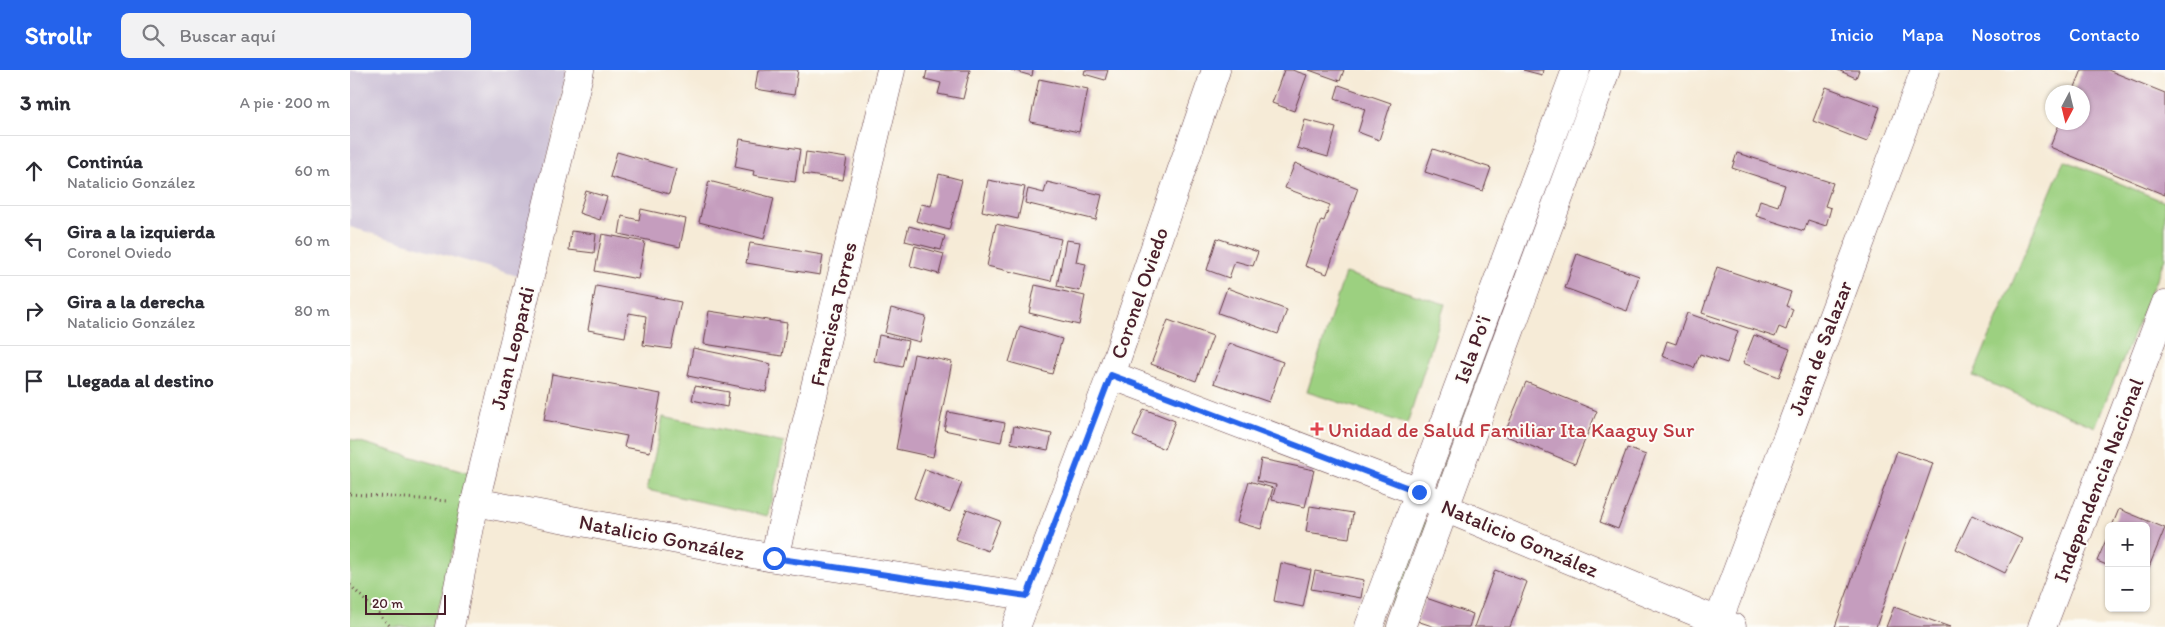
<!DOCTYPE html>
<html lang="es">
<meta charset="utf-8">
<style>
:root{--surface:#fff;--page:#f2f2f3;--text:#2b2b33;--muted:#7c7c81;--line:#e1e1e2;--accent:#2563eb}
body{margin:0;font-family:Itim,sans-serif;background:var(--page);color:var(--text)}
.controls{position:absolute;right:15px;bottom:15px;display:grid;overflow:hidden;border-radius:8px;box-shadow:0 1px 4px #0004}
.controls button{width:45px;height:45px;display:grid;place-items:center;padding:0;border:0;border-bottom:1px solid var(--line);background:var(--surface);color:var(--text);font:25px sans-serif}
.compass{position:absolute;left:1695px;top:15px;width:45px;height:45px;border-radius:50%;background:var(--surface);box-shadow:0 1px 4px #0004;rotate:187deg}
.scale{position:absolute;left:15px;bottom:12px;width:81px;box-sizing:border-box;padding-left:5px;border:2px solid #4a1f2b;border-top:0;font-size:14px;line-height:18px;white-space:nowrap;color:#4a1f2b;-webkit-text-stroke:4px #fdfcf7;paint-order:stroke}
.stop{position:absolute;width:15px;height:15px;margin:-11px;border:4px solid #2563eb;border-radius:50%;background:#fff}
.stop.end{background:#2563eb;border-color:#fff;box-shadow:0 1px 5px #0008}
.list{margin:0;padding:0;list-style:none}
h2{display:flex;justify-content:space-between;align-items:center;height:65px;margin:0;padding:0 20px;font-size:21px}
h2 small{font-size:16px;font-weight:400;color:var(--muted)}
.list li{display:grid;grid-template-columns:32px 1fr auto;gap:15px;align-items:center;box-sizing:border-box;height:70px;padding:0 20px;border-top:1px solid var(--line)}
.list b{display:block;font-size:19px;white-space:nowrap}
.list p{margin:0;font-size:16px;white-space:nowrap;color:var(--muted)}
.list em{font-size:16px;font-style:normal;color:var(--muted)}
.icon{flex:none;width:28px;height:28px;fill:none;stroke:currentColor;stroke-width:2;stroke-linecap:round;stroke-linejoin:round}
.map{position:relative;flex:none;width:1815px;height:557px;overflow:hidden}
header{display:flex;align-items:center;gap:30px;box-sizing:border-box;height:70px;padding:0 25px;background:var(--accent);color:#fff}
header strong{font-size:24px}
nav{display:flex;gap:28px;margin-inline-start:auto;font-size:18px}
.search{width:350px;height:45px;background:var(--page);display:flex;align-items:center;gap:12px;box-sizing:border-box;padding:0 18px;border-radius:8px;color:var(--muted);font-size:19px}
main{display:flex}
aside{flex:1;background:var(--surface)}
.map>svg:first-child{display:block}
.industrial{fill:#cbbfd5}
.green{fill:#9cd080;stroke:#737856}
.building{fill:#c59dbe}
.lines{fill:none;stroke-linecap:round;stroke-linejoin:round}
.minor-casing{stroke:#643e45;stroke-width:29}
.major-casing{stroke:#643e45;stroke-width:29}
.path{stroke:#643e45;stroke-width:3;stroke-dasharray:1 4;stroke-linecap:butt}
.minor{stroke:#fff;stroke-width:28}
.major{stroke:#fff;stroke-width:28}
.route{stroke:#2563eb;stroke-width:6}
.health-dot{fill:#e0444e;stroke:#fdfcf7;stroke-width:2}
.labels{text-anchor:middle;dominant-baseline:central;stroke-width:4;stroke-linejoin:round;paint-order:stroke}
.street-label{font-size:21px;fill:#4a1f2b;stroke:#fdfcf7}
.health-label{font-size:21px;fill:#be3a42;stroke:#fdfcf7;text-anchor:start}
</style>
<header>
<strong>Strollr</strong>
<div class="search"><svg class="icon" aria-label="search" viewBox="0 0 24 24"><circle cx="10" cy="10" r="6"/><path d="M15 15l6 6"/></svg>Buscar aquí</div>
<nav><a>Inicio</a><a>Mapa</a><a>Nosotros</a><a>Contacto</a></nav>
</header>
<main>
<aside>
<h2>3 min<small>A pie · 200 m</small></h2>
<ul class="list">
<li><svg class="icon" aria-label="ahead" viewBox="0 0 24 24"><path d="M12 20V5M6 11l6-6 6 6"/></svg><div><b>Continúa</b><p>Natalicio González</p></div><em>60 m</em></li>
<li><svg class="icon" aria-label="left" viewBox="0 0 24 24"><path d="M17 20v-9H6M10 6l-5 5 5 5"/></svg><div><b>Gira a la izquierda</b><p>Coronel Oviedo</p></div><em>60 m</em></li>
<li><svg class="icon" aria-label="right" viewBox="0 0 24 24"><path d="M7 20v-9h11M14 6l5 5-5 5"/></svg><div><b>Gira a la derecha</b><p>Natalicio González</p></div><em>80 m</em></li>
<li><svg class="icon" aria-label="arrive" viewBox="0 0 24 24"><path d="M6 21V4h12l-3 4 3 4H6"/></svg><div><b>Llegada al destino</b></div></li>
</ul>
</aside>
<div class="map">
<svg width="1815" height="557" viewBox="0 0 1815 557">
<rect width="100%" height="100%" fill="#fdfcf7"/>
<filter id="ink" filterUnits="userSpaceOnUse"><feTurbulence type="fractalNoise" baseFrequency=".02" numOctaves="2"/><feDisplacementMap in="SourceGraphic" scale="10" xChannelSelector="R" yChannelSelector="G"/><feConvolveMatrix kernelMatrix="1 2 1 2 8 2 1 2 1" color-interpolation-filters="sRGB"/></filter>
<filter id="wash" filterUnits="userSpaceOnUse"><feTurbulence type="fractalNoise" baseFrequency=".0096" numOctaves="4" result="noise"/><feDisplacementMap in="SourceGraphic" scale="20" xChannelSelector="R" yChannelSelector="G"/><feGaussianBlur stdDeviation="1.12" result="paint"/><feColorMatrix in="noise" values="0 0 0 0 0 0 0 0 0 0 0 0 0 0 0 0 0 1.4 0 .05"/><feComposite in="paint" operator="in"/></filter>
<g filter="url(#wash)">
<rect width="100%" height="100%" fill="#f6ebd7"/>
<path class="industrial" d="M 0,0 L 217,0 L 171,207 L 0,157 Z"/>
<path class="green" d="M 1238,0 L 1247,0 L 1092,421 L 1084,418 Z
M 1714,90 L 1815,132 L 1815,188 L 1745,357 L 1623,306 Z
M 995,203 L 1095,234 L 1057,354 L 957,322 Z
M 313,347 L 434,373 L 418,446 L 297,420 Z
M 0,369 L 121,404 L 84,557 L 0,557 Z
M 1073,452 L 1077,452 L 1041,557 L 1032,557 Z"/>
<g id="blocks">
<path class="building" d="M 408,0 L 448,0 L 444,25 L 405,19 Z
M 577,0 L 620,0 L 613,29 L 588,24 L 591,13 L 575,9 Z
M 661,0 L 683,0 L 682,6 Z
M 735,0 L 758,0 L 755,10 L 734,4 Z
M 934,0 L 942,0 L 957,5 L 944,41 L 922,33 Z
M 959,0 L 994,0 L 990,11 Z
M 1173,0 L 1193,0 L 1192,5 Z
M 1488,0 L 1509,0 L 1506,8 Z
M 1732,0 L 1758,0 L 1815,23 L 1815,125 L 1700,77 L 1710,52 L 1732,52 L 1732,22 L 1723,22 Z
M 689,9 L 738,19 L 729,62 L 680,52 Z
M 989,15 L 1041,33 L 1029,70 L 1008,62 L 1015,39 L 985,28 Z
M 1476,17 L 1530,37 L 1517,72 L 1463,51 Z
M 955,50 L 986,58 L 978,87 L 947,78 Z
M 390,69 L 450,79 L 445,112 L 403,105 L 404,101 L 385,97 Z
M 1083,79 L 1141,98 L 1133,121 L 1075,102 Z
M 267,82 L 326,99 L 319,124 L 260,107 Z
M 456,82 L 497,88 L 493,110 L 453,104 Z
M 1387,83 L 1483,113 L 1475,136 L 1481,138 L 1476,156 L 1458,150 L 1454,161 L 1406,146 L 1410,130 L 1428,136 L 1435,115 L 1382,98 Z
M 945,93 L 1008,118 L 977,204 L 955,196 L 971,150 L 974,151 L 980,135 L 935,118 Z
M 589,104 L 612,110 L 599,160 L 566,151 L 571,134 L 581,136 Z
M 638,110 L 675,117 L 668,149 L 632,141 Z
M 359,111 L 424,128 L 414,169 L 349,152 Z
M 697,112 L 752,125 L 746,150 L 675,133 L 678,119 L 694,123 Z
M 236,121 L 257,127 L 250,150 L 229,143 Z
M 291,139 L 336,149 L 330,177 L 269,164 L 272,146 L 289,150 Z
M 646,154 L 711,169 L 701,211 L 637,196 Z
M 559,156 L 595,166 L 591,180 L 555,171 Z
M 221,161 L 246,164 L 244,183 L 219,180 Z
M 252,164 L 295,172 L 288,209 L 245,201 Z
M 867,168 L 908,182 L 903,196 L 885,191 L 879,208 L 857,200 Z
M 716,170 L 730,172 L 726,192 L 736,194 L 730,221 L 707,216 Z
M 400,173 L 473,185 L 470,205 L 396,193 Z
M 565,176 L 594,184 L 589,204 L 560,196 Z
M 1227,184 L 1289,206 L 1277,241 L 1215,218 Z
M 1367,197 L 1441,222 L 1436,236 L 1443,239 L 1436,260 L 1429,257 L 1425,267 L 1352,243 Z
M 685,215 L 735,226 L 729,255 L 679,243 Z
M 246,216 L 331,232 L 321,279 L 293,275 L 296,246 L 279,243 L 275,267 L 238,260 Z
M 877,218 L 937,240 L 928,264 L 868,243 Z
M 541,238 L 576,247 L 570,272 L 535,263 Z
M 359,241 L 437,253 L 432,286 L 354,274 Z
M 1337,243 L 1388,261 L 1377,293 L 1350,284 L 1344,298 L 1312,286 L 1317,271 L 1326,274 Z
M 818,250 L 863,266 L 846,311 L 801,294 Z
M 670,256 L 712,269 L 702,304 L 659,292 Z
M 529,265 L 558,271 L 552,297 L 524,291 Z
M 1404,265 L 1440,279 L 1429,307 L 1393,293 Z
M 879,273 L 933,292 L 919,332 L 864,313 Z
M 343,278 L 421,294 L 416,322 L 338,306 Z
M 564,284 L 602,292 L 583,387 L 546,379 Z
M 202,304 L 311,324 L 300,382 L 274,377 L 277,366 L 194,350 Z
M 1176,312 L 1247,341 L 1225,394 L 1154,365 Z
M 345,316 L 379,322 L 377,337 L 342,330 Z
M 794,339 L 825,351 L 814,379 L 783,366 Z
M 598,342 L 655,353 L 651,372 L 594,360 Z
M 664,356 L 702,364 L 698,380 L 661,373 Z
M 1277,378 L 1296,385 L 1268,459 L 1250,452 Z
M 1547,381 L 1583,393 L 1526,557 L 1485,557 Z
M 911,389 L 964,400 L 955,437 L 922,430 L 926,415 L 907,411 Z
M 575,399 L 612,413 L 600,442 L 564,428 Z
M 899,411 L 923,418 L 911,459 L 887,452 Z
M 960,436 L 1003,443 L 999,468 L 956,462 Z
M 617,439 L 650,451 L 638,481 L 605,469 Z
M 1769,439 L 1815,458 L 1796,504 L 1796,456 L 1762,456 Z
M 1622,445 L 1672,469 L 1655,503 L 1606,479 Z
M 1759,463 L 1759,496 L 1747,491 Z
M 931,493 L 961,500 L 953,537 L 924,531 Z
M 1145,500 L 1177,512 L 1160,557 L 1124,557 Z
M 965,501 L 1014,510 L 1011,528 L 961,519 Z
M 1076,528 L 1123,544 L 1119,557 L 1085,557 L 1067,551 Z
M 1544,537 L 1600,557 L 1536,557 Z"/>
</g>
</g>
<g filter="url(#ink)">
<use href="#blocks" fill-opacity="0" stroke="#643e45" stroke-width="1"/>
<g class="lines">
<defs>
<path id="minor" d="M 761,305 L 1069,422 L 1095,438 L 1382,557
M 125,432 L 424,488 L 677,526
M 424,488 L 541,0
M 666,557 L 761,305 L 866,0
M 1019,557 L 1226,0
M 1051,557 L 1256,0
M 1366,557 L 1575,0
M 1692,557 L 1815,235"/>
<path id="major" d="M 100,557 L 125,432 L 230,0"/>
</defs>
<use href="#minor" class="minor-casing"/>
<use href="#major" class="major-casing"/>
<path class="path" d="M 0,424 L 97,431
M 0,515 L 41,557"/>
<use href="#minor" class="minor"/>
<use href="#major" class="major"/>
</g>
</g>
<g class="lines" filter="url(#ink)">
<path class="route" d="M 424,488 L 677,526 L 761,305 L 1069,422"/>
</g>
<path class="health-dot" d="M964.5 351.5h5v5h5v5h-5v5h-5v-5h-5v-5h5z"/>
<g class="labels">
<g class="street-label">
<text transform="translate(789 223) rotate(-71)">Coronel Oviedo</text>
<text transform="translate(483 244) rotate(-77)">Francisca Torres</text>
<text transform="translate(162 278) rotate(-76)">Juan Leopardi</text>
<text transform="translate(1470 278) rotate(-69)">Juan de Salazar</text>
<text transform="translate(1122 279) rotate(-70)">Isla Po'i</text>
<text transform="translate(1748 410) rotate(-69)">Independencia Nacional</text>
<text transform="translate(312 467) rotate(11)">Natalicio González</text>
<text transform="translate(1170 468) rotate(23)">Natalicio González</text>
</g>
<g class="health-label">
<text x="978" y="359">Unidad de Salud Familiar Ita Kaaguy Sur</text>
</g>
</g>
</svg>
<div class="controls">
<button>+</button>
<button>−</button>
</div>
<svg class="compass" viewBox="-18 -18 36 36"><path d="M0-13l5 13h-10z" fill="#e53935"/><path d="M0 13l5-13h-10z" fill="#7c7c81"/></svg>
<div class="scale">20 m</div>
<div class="stop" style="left:424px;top:488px"></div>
<div class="stop end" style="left:1069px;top:422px"></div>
</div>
</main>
